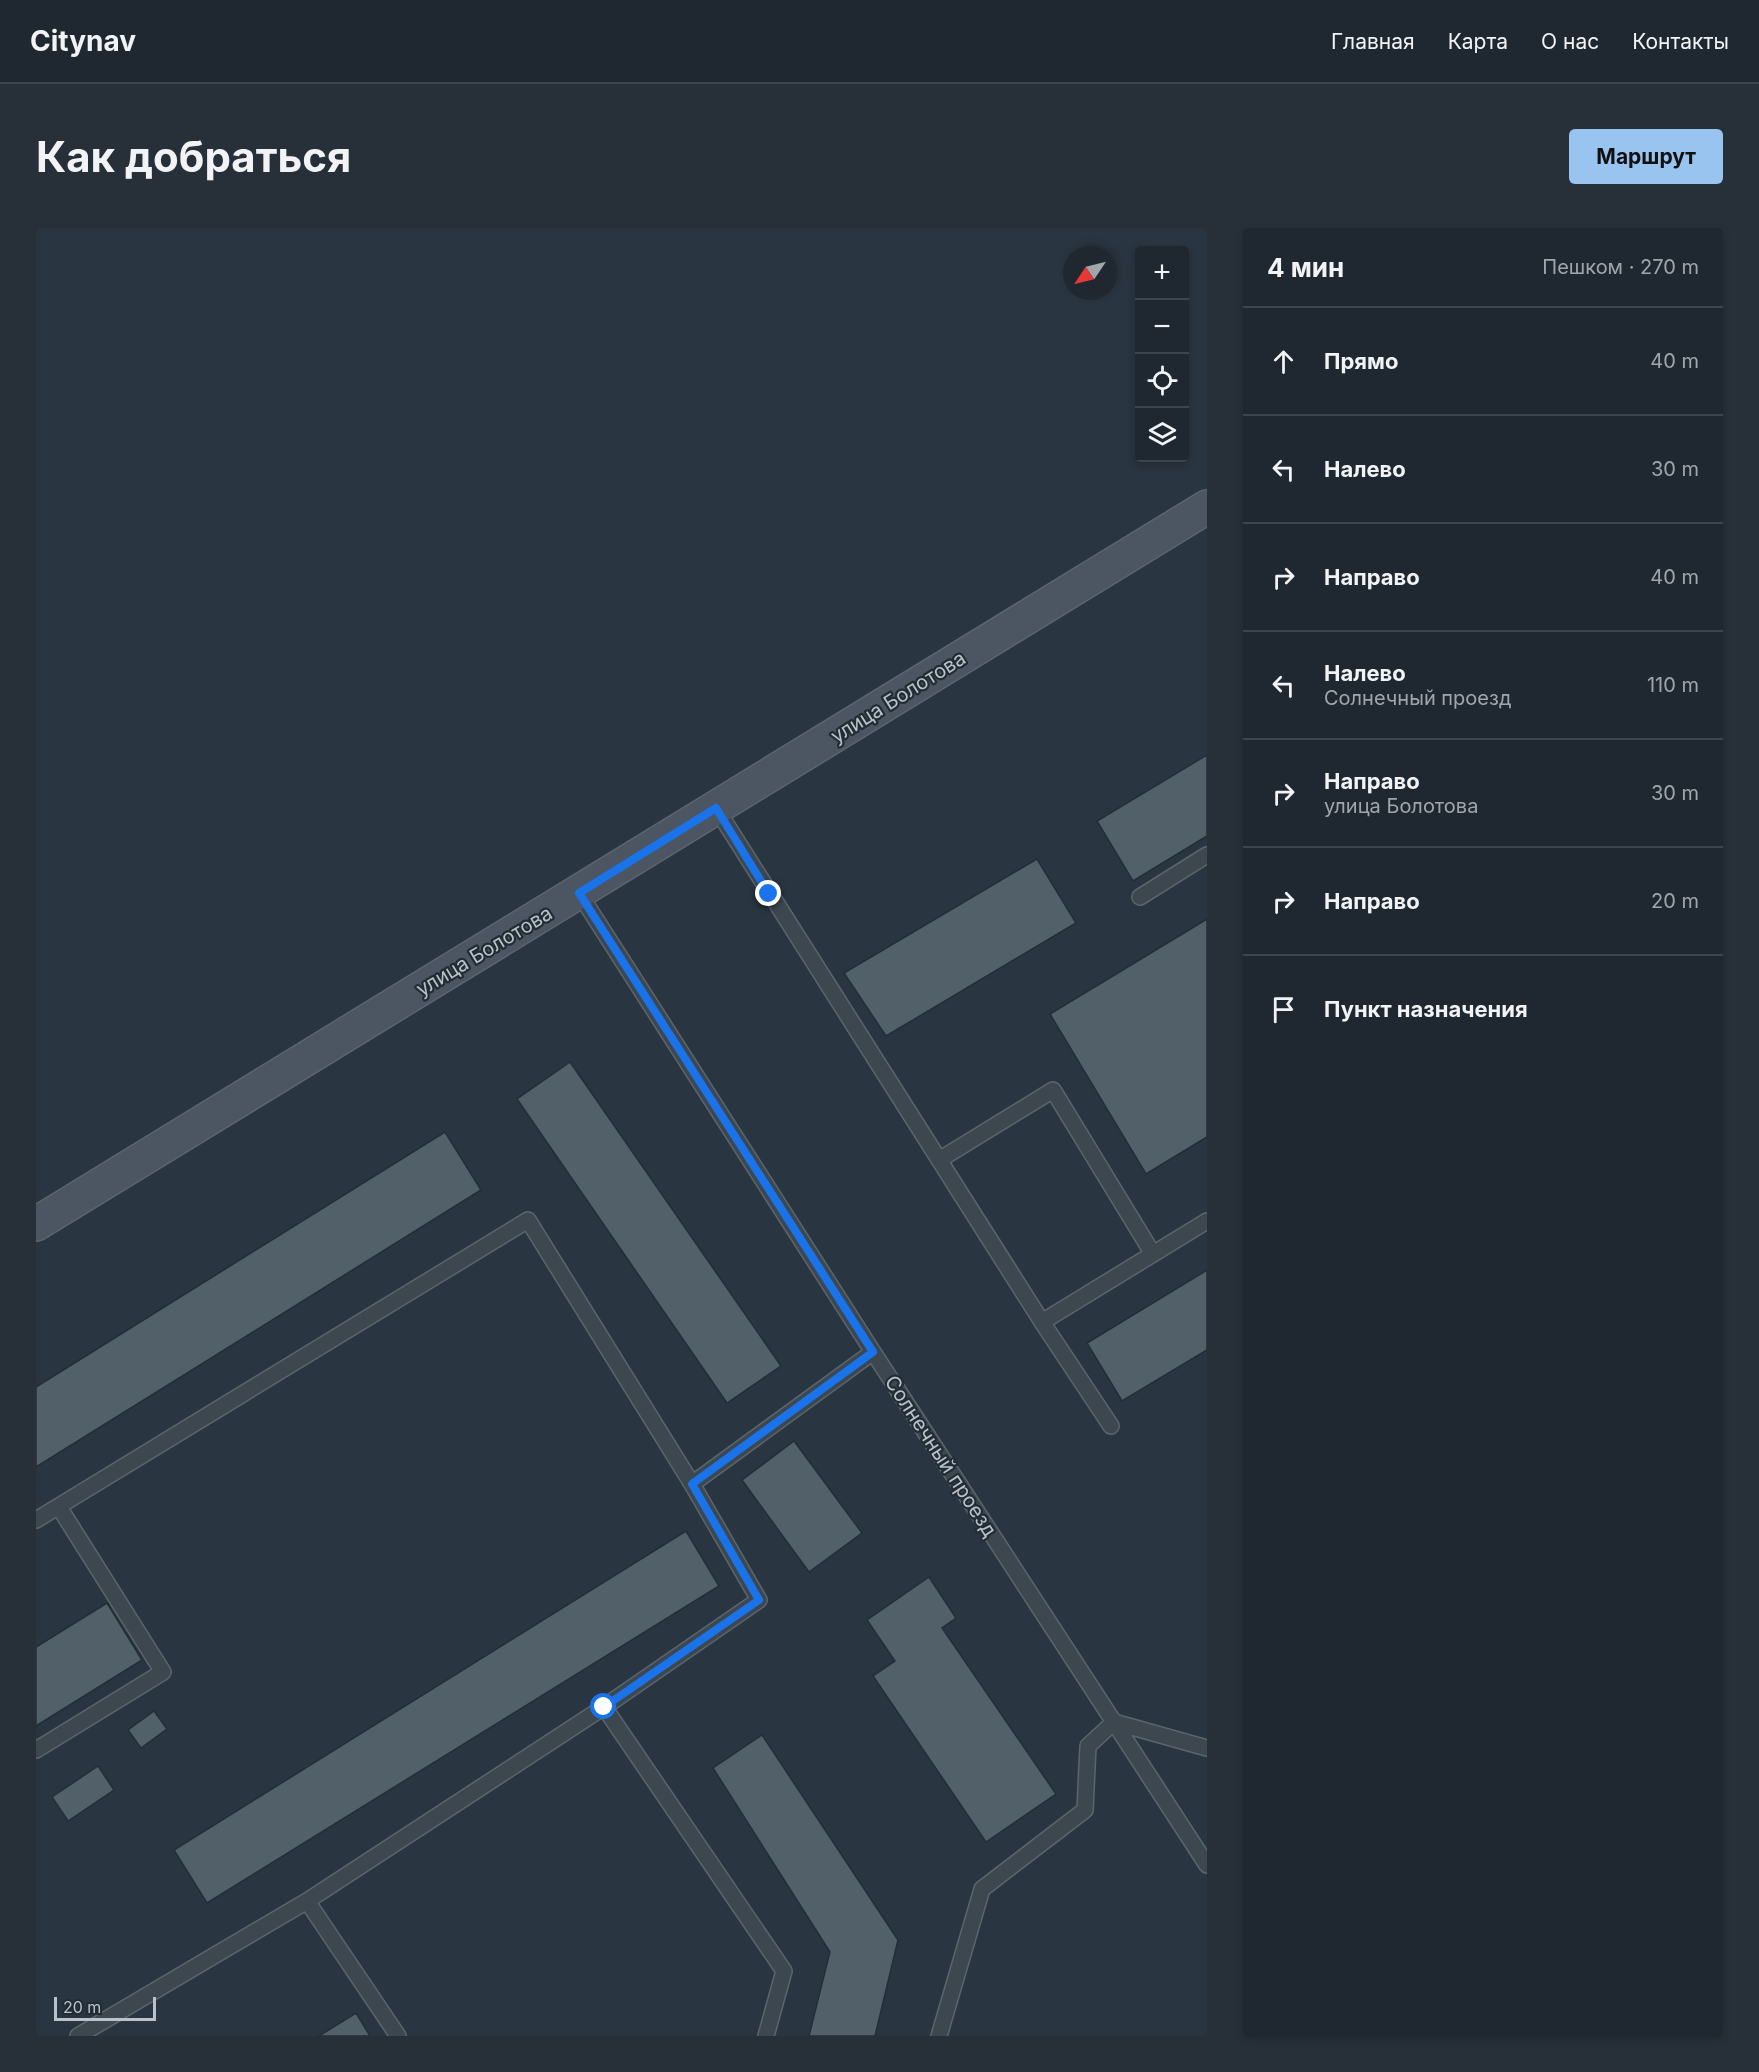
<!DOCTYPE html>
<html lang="ru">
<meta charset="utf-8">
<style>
:root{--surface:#1f2830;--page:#273038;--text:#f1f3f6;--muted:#a1a6ab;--line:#3c444c;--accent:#99c4f0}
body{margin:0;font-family:Inter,sans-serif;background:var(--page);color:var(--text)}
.controls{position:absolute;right:18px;top:18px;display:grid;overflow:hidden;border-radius:6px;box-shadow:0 3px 9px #0003}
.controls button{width:54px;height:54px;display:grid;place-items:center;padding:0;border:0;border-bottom:2px solid var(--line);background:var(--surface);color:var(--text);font:30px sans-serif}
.compass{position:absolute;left:1027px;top:18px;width:54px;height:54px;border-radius:50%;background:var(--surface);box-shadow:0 3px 9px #0003;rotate:235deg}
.scale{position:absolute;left:18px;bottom:15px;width:102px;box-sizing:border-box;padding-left:6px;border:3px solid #b9c2ca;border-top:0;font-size:16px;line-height:21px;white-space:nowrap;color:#b9c2ca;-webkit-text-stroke:4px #212c35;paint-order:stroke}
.stop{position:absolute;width:18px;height:18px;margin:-14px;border:4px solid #1a73e8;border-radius:50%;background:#fff}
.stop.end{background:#1a73e8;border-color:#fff;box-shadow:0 2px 6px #0008}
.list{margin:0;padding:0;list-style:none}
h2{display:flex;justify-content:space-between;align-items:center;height:78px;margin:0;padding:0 24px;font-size:26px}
h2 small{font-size:20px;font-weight:400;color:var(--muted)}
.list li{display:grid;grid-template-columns:39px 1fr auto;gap:18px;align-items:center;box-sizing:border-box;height:108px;padding:0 24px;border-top:2px solid var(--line)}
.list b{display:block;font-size:22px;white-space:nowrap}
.list p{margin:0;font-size:20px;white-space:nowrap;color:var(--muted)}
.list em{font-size:20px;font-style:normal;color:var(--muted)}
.icon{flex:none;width:33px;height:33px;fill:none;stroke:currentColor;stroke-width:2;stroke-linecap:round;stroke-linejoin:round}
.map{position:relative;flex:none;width:1171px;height:1808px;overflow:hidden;border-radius:6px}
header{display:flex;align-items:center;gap:36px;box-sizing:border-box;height:84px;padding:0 30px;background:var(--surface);border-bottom:2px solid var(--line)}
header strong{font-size:28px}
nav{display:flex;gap:33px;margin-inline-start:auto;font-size:21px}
.intro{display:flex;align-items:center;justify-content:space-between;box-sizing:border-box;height:144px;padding:0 36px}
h1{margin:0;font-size:42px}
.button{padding:15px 27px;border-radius:6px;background:var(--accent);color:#111;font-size:21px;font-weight:700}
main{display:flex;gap:36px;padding:0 36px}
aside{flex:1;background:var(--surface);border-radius:6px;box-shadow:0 3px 9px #0003}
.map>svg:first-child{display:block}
.building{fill:#52606a;stroke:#232e37;stroke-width:1.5}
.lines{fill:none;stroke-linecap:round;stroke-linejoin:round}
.service-casing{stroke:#5a656d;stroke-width:18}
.secondary-casing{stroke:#5a656d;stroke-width:36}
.service{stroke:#3d4750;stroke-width:15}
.secondary{stroke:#4b5662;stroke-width:33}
.route{stroke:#1a73e8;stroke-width:8}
.labels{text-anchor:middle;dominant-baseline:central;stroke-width:4.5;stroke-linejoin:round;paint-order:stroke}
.street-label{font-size:20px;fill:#b9c2ca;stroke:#212c35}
</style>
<header>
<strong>Citynav</strong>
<nav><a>Главная</a><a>Карта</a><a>О нас</a><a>Контакты</a></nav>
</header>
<div class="intro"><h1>Как добраться</h1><a class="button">Маршрут</a></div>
<main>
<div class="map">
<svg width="1171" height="1808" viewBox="0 0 1171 1808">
<rect width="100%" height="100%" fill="#293540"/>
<path class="building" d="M 1171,527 L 1171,608 L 1097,653 L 1061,593 Z
M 1001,631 L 1040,695 L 850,808 L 808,745 Z
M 1171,691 L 1171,909 L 1110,946 L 1014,786 Z
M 534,834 L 745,1138 L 691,1175 L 481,871 Z
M 409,904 L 445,962 L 0,1239 L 0,1159 Z
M 1171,1042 L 1171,1122 L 1086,1173 L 1051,1115 Z
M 758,1213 L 826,1305 L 773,1344 L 706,1252 Z
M 650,1303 L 683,1358 L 171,1675 L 138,1622 Z
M 893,1349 L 920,1390 L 906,1400 L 1020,1566 L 950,1614 L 837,1448 L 859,1433 L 831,1392 Z
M 71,1375 L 106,1432 L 0,1498 L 0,1419 Z
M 118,1483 L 131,1501 L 105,1520 L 92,1502 Z
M 726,1507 L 862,1712 L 839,1808 L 773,1808 L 794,1724 L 677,1540 Z
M 62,1538 L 78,1562 L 32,1593 L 16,1569 Z
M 320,1785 L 334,1808 L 283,1808 Z"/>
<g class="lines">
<defs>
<path id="service" d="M 680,580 L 1006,1094 L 1171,993
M 543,665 L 837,1124 L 1171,1637
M 1104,669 L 1171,627
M 903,932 L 1017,862 L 1117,1026
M 1006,1094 L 1075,1198
M 0,1292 L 492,992 L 656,1256
M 0,1522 L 127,1444 L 23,1279
M 42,1808 L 271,1673
M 362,1808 L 271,1673 L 568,1479
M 730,1808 L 748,1743 L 568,1479 L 723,1372 L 656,1256 L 837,1124
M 903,1808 L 946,1661 L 1049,1582 L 1052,1518 L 1078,1494 L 1171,1520"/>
<path id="secondary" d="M 0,996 L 1171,279"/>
</defs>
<use href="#service" class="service-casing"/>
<use href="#secondary" class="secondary-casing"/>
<use href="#service" class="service"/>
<use href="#secondary" class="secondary"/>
</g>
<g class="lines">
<path class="route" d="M 568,1479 L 723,1372 L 656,1256 L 837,1124 L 543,665 L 680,580 L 733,666"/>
</g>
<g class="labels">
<g class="street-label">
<text transform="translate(862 469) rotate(-32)">улица Болотова</text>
<text transform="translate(448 723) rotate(-31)">улица Болотова</text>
<text transform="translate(905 1228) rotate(57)">Солнечный проезд</text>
</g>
</g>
</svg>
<div class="controls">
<button>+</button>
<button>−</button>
<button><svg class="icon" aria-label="locate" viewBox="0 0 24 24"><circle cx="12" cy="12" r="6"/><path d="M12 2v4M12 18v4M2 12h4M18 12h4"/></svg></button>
<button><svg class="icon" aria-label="layers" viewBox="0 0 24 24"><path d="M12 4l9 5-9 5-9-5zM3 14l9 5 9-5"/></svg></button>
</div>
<svg class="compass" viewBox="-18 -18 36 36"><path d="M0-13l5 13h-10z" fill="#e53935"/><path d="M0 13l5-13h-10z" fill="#a1a6ab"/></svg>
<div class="scale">20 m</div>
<div class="stop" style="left:568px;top:1479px"></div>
<div class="stop end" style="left:733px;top:666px"></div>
</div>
<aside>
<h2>4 мин<small>Пешком · 270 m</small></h2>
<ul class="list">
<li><svg class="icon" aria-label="ahead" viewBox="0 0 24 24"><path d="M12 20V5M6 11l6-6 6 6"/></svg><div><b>Прямо</b></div><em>40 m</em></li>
<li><svg class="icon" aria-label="left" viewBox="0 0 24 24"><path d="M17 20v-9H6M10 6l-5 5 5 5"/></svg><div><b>Налево</b></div><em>30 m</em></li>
<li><svg class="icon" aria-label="right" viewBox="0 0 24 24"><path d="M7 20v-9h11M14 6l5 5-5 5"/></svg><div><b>Направо</b></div><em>40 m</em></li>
<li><svg class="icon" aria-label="left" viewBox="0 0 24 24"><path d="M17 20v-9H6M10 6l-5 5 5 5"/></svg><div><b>Налево</b><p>Солнечный проезд</p></div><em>110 m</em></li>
<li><svg class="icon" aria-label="right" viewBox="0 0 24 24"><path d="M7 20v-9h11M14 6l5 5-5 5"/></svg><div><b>Направо</b><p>улица Болотова</p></div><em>30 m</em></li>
<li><svg class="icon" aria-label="right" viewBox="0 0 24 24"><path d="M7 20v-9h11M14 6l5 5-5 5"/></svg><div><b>Направо</b></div><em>20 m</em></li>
<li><svg class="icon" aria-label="arrive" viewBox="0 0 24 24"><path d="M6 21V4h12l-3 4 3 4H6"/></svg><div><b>Пункт назначения</b></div></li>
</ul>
</aside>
</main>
